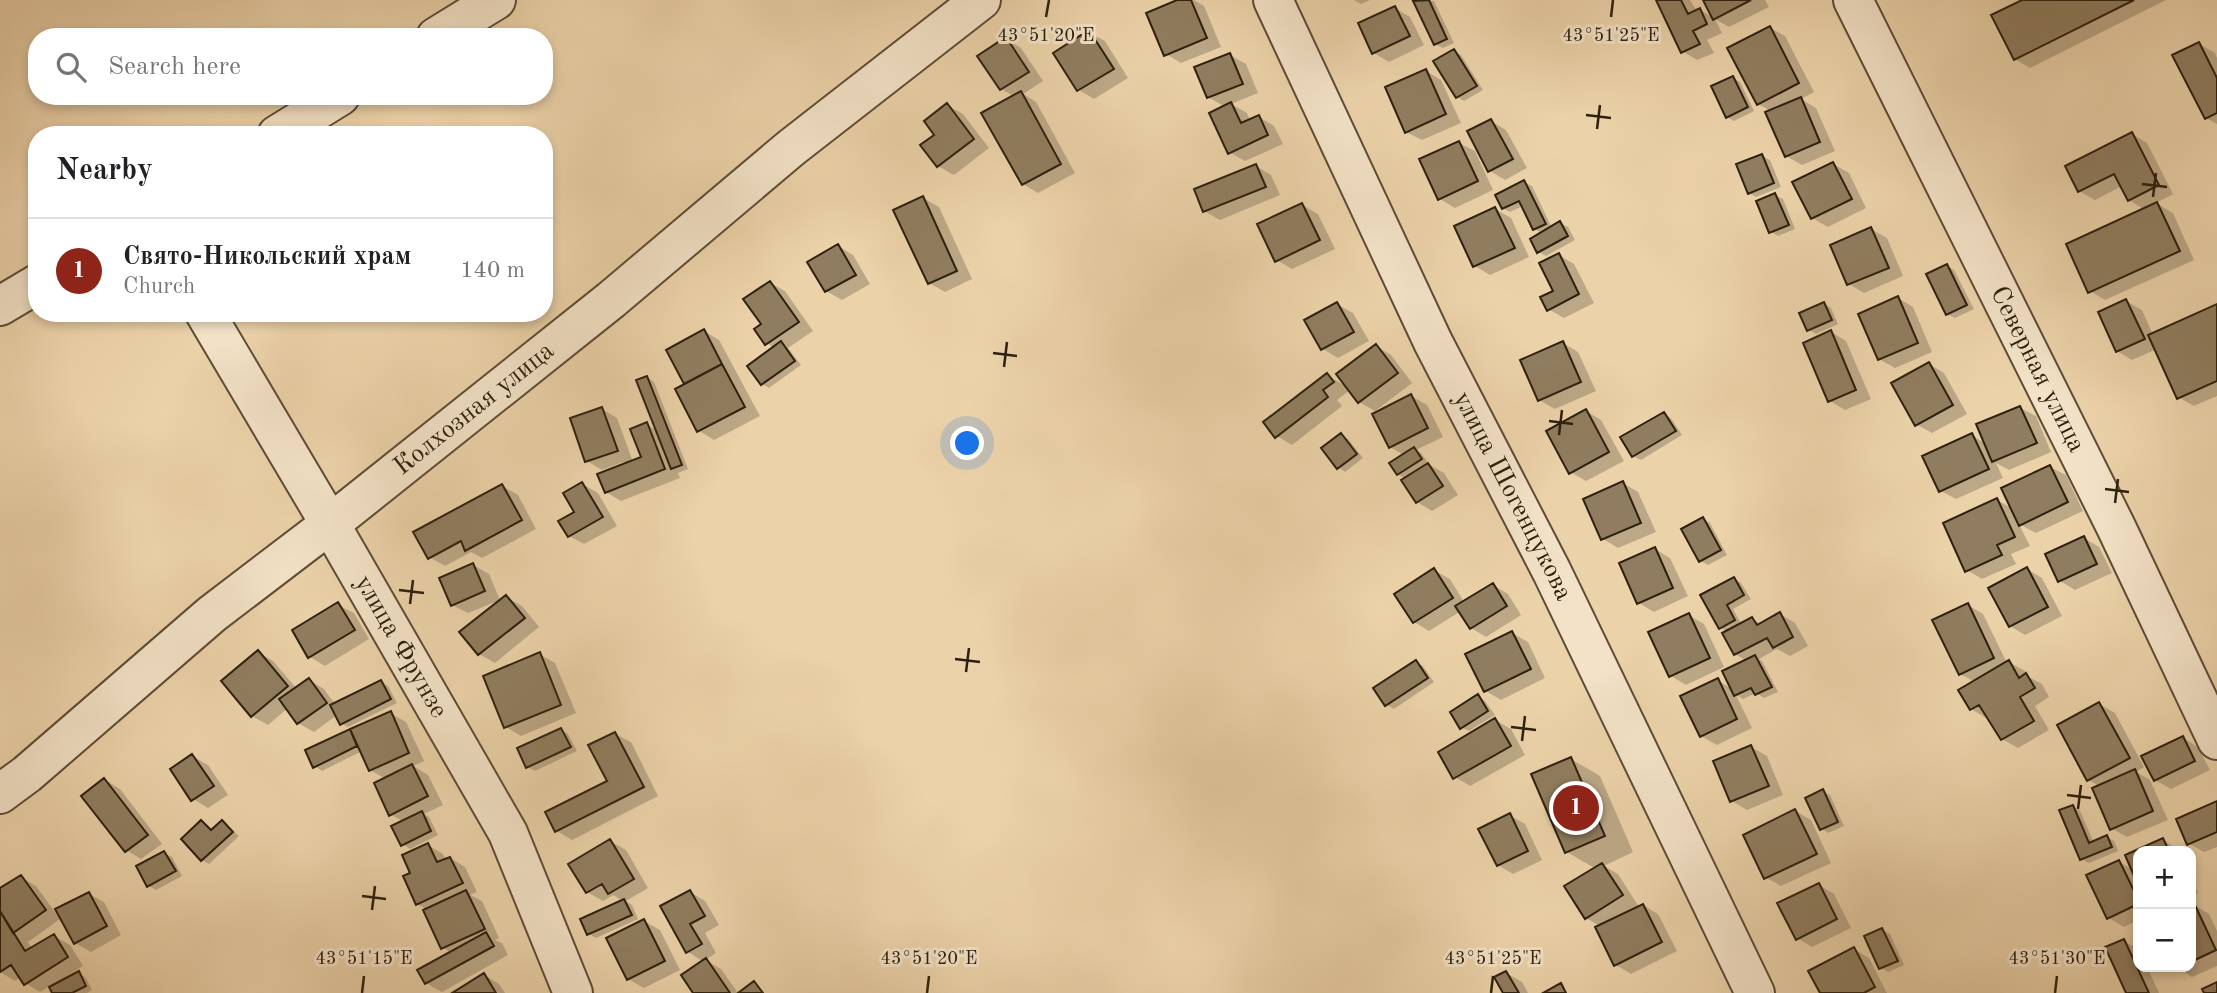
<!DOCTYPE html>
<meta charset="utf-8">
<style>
:root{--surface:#fff;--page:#f6f6f6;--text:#202124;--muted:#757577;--line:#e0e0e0;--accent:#8f2418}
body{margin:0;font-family:"Old Standard TT",serif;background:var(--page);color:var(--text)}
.controls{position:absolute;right:21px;bottom:21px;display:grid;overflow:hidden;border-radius:14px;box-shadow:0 4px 10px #0003}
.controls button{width:63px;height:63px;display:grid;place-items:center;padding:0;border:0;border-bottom:2px solid var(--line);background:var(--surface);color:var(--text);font:35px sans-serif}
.you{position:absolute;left:968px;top:444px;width:24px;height:24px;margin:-18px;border:5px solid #fff;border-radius:50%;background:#1a73e8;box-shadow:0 0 0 10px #1a73e833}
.badge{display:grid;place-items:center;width:46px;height:46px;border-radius:50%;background:var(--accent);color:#fff;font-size:23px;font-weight:700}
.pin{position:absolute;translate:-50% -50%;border:4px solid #fff;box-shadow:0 2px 7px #0006}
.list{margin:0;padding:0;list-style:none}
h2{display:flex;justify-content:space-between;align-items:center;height:91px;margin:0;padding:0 28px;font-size:30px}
h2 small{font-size:23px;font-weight:400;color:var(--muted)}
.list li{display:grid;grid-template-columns:46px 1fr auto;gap:21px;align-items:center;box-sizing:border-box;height:105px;padding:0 28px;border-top:2px solid var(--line)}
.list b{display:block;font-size:26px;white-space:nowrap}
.list p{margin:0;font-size:23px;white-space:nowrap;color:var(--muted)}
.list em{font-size:23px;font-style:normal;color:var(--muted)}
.icon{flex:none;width:38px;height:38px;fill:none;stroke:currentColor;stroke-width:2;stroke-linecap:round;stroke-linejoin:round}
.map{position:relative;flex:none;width:2217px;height:993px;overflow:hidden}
.search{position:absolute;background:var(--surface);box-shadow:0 4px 10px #0003;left:28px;top:28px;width:525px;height:77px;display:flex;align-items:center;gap:18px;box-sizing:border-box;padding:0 24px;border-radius:28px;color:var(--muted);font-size:26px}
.panel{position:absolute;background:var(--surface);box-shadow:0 4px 10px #0003;left:28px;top:126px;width:525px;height:196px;border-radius:28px}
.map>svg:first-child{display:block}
.shadow{fill:#0003}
.building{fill:#907d5f;stroke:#2d200e;stroke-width:2}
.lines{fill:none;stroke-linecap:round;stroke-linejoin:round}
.minor-casing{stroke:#5d4c35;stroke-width:42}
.minor{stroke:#f3e2c7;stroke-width:38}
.ticks{fill:none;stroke:#2d200e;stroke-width:2.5}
.labels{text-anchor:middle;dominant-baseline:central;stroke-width:6;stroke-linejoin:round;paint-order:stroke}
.street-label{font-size:26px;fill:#2d200e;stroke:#f3e2c7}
.ticks-label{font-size:18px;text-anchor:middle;fill:#2d200e;stroke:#f3e2c7;stroke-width:6;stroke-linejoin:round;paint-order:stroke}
</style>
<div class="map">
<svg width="2217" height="993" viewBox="0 0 2217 993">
<rect width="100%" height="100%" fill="#ecd2a9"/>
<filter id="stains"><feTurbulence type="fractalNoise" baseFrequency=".00286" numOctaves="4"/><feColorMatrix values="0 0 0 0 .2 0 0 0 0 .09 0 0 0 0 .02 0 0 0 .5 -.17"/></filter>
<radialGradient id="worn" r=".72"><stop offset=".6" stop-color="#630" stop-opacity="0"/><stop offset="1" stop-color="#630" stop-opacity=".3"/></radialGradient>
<path class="shadow" d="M 1181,0 L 1194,0 L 1204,6 L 1221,47 L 1181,63 L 1166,54 Z
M 1354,0 L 1370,0 L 1361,4 Z
M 1419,0 L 1434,1 L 1454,43 L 1443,48 L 1435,44 L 1415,2 Z
M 1659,0 L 1690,0 L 1697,11 L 1700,10 L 1714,18 L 1705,0 L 1765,0 L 1769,7 L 1729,27 L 1715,19 L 1722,33 L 1707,40 L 1714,53 L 1697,60 L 1682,51 Z
M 2026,0 L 2166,0 L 2030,68 L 2015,59 Z
M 1395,8 L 1410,17 L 1424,45 L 1389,62 L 1374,53 Z
M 1770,28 L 1785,36 L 1814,92 L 1801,99 L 1816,108 L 1835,151 L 1802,165 L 1786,156 L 1771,111 L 1758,104 Z
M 1089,32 L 1105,41 L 1128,78 L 1094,99 L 1079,90 L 1055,53 Z
M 1006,39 L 1021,48 L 1043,81 L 1023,94 L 1036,102 L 1075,173 L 1038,193 L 1023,184 L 1014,96 L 1001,89 Z
M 2199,44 L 2215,53 L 2217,58 L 2217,124 L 2206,118 Z
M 1454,51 L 1461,55 L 1483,90 L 1464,101 L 1457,97 Z
M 1230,55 L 1246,64 L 1258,93 L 1231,104 L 1247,113 L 1250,121 L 1259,117 L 1274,126 L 1283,144 L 1245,161 L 1229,152 L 1225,107 L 1208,97 Z
M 1426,71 L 1441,80 L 1461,123 L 1422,140 L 1406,132 Z
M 1733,78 L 1740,82 L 1754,111 L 1734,121 L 1727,117 Z
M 947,105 L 963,114 L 989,148 L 954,175 L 938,166 Z
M 1491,121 L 1506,130 L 1527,168 L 1505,180 L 1490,171 Z
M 2132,134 L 2147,143 L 2173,194 L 2156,203 L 2173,213 L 2194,260 L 2105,300 L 2090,291 L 2145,210 L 2129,200 L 2122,186 L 2095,200 L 2079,191 Z
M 1459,143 L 1475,151 L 1493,190 L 1455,208 L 1440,199 Z
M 1762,156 L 1770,160 L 1781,187 L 1756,197 L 1749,193 Z
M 1833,164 L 1849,173 L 1866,208 L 1828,227 L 1812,218 Z
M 1256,166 L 1271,175 L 1280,195 L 1220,220 L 1204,211 Z
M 1524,182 L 1532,186 L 1552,228 L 1560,223 L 1568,227 L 1575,240 L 1546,256 L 1539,252 L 1542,233 L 1534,229 L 1523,206 L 1510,212 L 1503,208 Z
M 1775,195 L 1783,199 L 1795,229 L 1778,236 L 1771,232 Z
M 923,198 L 939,207 L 972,279 L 945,292 L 929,283 Z
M 1302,205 L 1318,214 L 1335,249 L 1292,269 L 1277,260 Z
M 1495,209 L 1511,218 L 1529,257 L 1490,275 L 1475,266 Z
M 1871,229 L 1887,238 L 1903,276 L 1864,293 L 1849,284 Z
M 838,246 L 853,255 L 870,284 L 842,300 L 826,291 Z
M 1559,255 L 1574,264 L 1594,303 L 1564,318 L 1548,309 L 1556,291 Z
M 1947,266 L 1954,270 L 1974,309 L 1955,318 L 1947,314 Z
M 770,283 L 785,291 L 813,331 L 788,348 L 801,365 L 769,388 L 762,384 L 774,348 L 767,343 L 764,325 Z
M 1898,298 L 1913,307 L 1932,352 L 1895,368 L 1879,359 Z
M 2126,301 L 2142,310 L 2153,335 L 2217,306 L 2217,396 L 2194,406 L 2178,397 L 2157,349 L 2132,360 L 2117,351 Z
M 1337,304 L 1353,313 L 1369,341 L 1338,358 L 1323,349 L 1307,321 Z
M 1824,304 L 1831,308 L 1838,324 L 1816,334 L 1809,330 Z
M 704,331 L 719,340 L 760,416 L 714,440 L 699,431 L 687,385 L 668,351 Z
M 1831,332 L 1846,341 L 1871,399 L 1845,410 L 1830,401 Z
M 1563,343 L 1578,352 L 1596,391 L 1555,409 L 1539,400 Z
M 1376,346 L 1391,355 L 1412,383 L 1375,411 L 1359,402 L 1350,390 L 1337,400 L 1342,406 L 1292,445 L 1277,436 L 1327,375 L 1349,388 Z
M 1929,364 L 1944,373 L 1967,414 L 1932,433 L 1916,424 Z
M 647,377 L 654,382 L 688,469 L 678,473 L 680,478 L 621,501 L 606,492 L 624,465 L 623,462 L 602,470 L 587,461 L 602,409 L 617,418 L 633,462 L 643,458 L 646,424 L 658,431 Z
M 1411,396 L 1427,405 L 1443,437 L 1416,450 L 1421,453 L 1430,465 L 1444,473 L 1458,495 L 1432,511 L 1417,502 L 1406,479 L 1398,474 L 1404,455 L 1390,447 Z
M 2020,408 L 2036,416 L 2051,452 L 2009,470 L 1996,463 L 2003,478 L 1956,499 L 1941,491 L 1971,435 L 1985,443 Z
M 1586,411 L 1601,420 L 1624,461 L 1586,481 L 1570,472 Z
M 1664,414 L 1671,418 L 1682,435 L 1641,460 L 1633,456 Z
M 1341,435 L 1348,439 L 1363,458 L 1345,472 L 1338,467 Z
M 2050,467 L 2066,475 L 2083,511 L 2036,533 L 2019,524 L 2030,546 L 2011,554 L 2016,564 L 1982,579 L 1967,570 L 1997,500 L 2013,509 Z
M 1623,483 L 1638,492 L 1656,532 L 1618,548 L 1603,539 Z
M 582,484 L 598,493 L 617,526 L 584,544 L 569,536 Z
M 502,486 L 518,495 L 536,529 L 482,558 L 471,552 L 445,566 L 429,557 Z
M 1703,519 L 1710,523 L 1727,555 L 1708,565 L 1701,561 Z
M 2084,538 L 2099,547 L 2112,573 L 2075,590 L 2060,581 Z
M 1655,549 L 1670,558 L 1688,596 L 1654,612 L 1639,603 Z
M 473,565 L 489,574 L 500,600 L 468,613 L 452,605 Z
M 2027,569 L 2042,578 L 2062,616 L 2025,635 L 2010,626 Z
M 1434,570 L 1450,579 L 1464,602 L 1493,585 L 1508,594 L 1521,615 L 1486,637 L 1471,628 L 1461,611 L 1429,631 L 1414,622 Z
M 1734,579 L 1741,583 L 1751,599 L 1733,609 L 1742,625 L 1752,619 L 1761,624 L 1780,614 L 1795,623 L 1808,646 L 1790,656 L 1777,649 L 1759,659 L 1762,661 L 1778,692 L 1764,698 L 1756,693 L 1743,699 L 1736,695 L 1752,728 L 1717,745 L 1701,736 L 1717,680 L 1732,689 L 1747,661 L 1735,654 L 1728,632 L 1721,628 Z
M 506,597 L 522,606 L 539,627 L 495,663 L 479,654 L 462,633 Z
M 338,605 L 354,613 L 369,639 L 325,666 L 310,657 Z
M 1968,605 L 1983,614 L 2007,663 L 2009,662 L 2025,671 L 2027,676 L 2042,684 L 2049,697 L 2035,706 L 2049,730 L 2018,748 L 2002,739 L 1988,716 L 1986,718 L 1971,709 L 1975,682 L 1960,674 Z
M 1688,615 L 1704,624 L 1724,667 L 1686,685 L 1671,676 Z
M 1512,633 L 1528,642 L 1545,678 L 1501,700 L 1486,691 Z
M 258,652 L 273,661 L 297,689 L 309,680 L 324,689 L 335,704 L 381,682 L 388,686 L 397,703 L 348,727 L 341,723 L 337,715 L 314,732 L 298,723 L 288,708 L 268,725 L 252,716 Z
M 539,654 L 555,663 L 576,713 L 521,736 L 506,727 Z
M 1416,662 L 1423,666 L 1434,682 L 1394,709 L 1387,705 Z
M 1478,696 L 1485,701 L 1495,715 L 1469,731 L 1461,727 Z
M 2099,704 L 2115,713 L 2144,767 L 2136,772 L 2150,780 L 2168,820 L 2127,837 L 2111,828 L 2099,786 L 2088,780 L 2059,726 Z
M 390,713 L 406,722 L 424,761 L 413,766 L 428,775 L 443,805 L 424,814 L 429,817 L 438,835 L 410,849 L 403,844 L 404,822 L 390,814 L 386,779 L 370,770 L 362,751 L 322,771 L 315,766 L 307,751 Z
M 1495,720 L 1511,729 L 1525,755 L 1470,786 L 1455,777 Z
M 561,730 L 568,734 L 577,751 L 535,771 L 527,767 Z
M 615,734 L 631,742 L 658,796 L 572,840 L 557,831 L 609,782 Z
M 2183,738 L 2198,747 L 2210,770 L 2171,789 L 2155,780 Z
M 1751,747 L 1767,756 L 1783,795 L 1747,810 L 1732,801 Z
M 192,756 L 208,765 L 228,795 L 208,808 L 193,799 Z
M 1571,759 L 1600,776 L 1633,852 L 1604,866 L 1618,874 L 1639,907 L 1643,905 L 1658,914 L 1677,951 L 1631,974 L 1616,965 L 1600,926 L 1586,918 L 1596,869 L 1567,852 Z
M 105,780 L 120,789 L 162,844 L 141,859 L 126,850 Z
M 1822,791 L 1830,795 L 1844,826 L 1828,833 L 1821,828 Z
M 2217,803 L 2217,847 L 2204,852 L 2188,843 Z
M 2073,807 L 2080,811 L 2094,843 L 2107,837 L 2114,841 L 2118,851 L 2089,863 L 2081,859 Z
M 1795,811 L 1811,820 L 1831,863 L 1781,886 L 1765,877 Z
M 1509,815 L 1525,824 L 1542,860 L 1513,874 L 1498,865 Z
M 201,822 L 213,831 L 222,822 L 239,836 L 209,864 L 202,860 Z
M 2163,840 L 2180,851 L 2138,851 L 2138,920 L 2124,927 L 2109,918 L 2119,862 L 2134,870 L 2127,856 Z
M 610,841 L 626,850 L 648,888 L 626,901 L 632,905 L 638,919 L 596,938 L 589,934 L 623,901 L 613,895 L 603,901 L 587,892 Z
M 428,845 L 443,854 L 446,860 L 450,858 L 465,867 L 477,892 L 470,895 L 482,901 L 499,938 L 495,940 L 502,943 L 508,955 L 442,992 L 426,983 L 452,953 L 443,948 L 428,910 L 417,904 L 413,874 Z
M 164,853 L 172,857 L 182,876 L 156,890 L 149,886 Z
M 2191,876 L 2198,893 L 2191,896 Z
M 21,877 L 36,886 L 60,919 L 28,942 L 32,949 L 54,936 L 70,945 L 83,966 L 64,978 L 66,980 L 79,973 L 86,978 L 92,990 L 87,993 L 54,993 L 50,986 L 40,992 L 25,983 L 21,977 L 15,981 L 0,972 L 0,890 Z
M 1819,885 L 1834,894 L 1851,928 L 1812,947 L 1797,938 Z
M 690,892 L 705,901 L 719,925 L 705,933 L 716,953 L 705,960 L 721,969 L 738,993 L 696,993 L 704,962 L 688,952 Z
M 89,894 L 104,902 L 121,935 L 91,952 L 75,943 Z
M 2194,905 L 2209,914 L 2217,931 L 2217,966 L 2192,977 L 2176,967 L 2191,967 L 2191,906 Z
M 644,921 L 660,930 L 680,970 L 644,988 L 628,979 Z
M 1882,930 L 1890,934 L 1904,965 L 1888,972 L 1881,968 Z
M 2124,941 L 2138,949 L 2138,967 L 2147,967 L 2159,993 L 2127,993 Z
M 1854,949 L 1869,958 L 1887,993 L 1822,993 Z
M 1506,973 L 1522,982 L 1528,993 L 1505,993 Z
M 484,975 L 499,984 L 505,993 L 454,993 Z"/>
<path class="building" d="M 1177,0 L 1191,0 L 1207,38 L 1164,56 L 1146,13 Z
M 1429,0 L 1447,39 L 1434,45 L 1413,1 Z
M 1656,0 L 1681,0 L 1688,14 L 1700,8 L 1707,24 L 1693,31 L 1700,44 L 1681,53 Z
M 1703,0 L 1751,0 L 1713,20 Z
M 2022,0 L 2134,0 L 2014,60 L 1991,15 Z
M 1395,6 L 1410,36 L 1372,54 L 1358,23 Z
M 1770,26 L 1799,83 L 1757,105 L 1727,48 Z
M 1089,30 L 1114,69 L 1077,91 L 1053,53 Z
M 1006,37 L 1029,72 L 1000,90 L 977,56 Z
M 2199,42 L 2217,78 L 2217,113 L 2205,119 L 2172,55 Z
M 1454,49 L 1477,86 L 1456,98 L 1433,61 Z
M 1230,53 L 1243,84 L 1207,98 L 1194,67 Z
M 1426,69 L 1446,114 L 1405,133 L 1385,87 Z
M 1733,76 L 1748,107 L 1726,118 L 1711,86 Z
M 1021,91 L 1061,164 L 1022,185 L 981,113 Z
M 1801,97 L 1820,142 L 1785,157 L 1765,112 Z
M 1231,102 L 1241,123 L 1259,115 L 1268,135 L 1228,154 L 1209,113 Z
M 947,103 L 974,139 L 937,167 L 920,145 L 934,135 L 924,121 Z
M 1491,119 L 1513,159 L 1488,172 L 1467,131 Z
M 2132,132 L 2159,185 L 2128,201 L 2114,174 L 2078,192 L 2065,166 Z
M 1459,141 L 1478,181 L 1438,200 L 1419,159 Z
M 1762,154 L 1774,183 L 1748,194 L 1736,164 Z
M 1833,162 L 1852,199 L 1811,219 L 1792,182 Z
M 1256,164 L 1266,187 L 1203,212 L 1194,189 Z
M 1524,180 L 1546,224 L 1533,230 L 1519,201 L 1502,209 L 1495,195 Z
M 1775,193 L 1789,225 L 1769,233 L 1756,201 Z
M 923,196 L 957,271 L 928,284 L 893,210 Z
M 2157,202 L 2180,251 L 2088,293 L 2066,244 Z
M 1302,203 L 1320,240 L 1275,262 L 1257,224 Z
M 1495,207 L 1515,248 L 1473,267 L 1454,226 Z
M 1560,221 L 1568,236 L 1537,253 L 1530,239 Z
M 1871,227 L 1889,268 L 1847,285 L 1830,245 Z
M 838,244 L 856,275 L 825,292 L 807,262 Z
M 1559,253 L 1579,294 L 1547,311 L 1540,297 L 1553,291 L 1539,263 Z
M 1947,264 L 1967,305 L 1946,315 L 1926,274 Z
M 770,281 L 799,322 L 765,345 L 754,329 L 761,324 L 743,299 Z
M 1898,296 L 1918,343 L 1878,360 L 1858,314 Z
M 2126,299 L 2145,339 L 2116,352 L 2098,312 Z
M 1337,302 L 1354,332 L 1321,350 L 1304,320 Z
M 1824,302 L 1832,320 L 1807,331 L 1799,313 Z
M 2217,304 L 2217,381 L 2177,399 L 2148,335 Z
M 704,329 L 722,364 L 684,384 L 666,350 Z
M 1831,330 L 1856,390 L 1828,402 L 1803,343 Z
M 781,341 L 795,361 L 761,385 L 747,366 Z
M 1563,341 L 1581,382 L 1538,401 L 1520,360 Z
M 1376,344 L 1398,373 L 1358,403 L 1336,374 Z
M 1929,362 L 1953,405 L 1915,426 L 1891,383 Z
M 722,364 L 745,407 L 697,432 L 675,389 Z
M 1327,373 L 1334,382 L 1323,390 L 1328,397 L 1275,438 L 1263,422 Z
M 647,376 L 682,465 L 671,469 L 636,380 Z
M 1411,394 L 1428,428 L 1389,448 L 1372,414 Z
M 2020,406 L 2037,443 L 1992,462 L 1976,424 Z
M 602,407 L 618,451 L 585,462 L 570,418 Z
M 1586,409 L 1609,452 L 1569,474 L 1546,431 Z
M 1664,412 L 1676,431 L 1632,457 L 1620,437 Z
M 647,422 L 665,469 L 605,493 L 597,474 L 641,457 L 630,429 Z
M 1341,433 L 1357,454 L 1337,469 L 1321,448 Z
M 1972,433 L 1989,469 L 1939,492 L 1922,456 Z
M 1414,447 L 1422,459 L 1397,475 L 1389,463 Z
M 1428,463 L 1443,486 L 1416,503 L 1401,480 Z
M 2050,465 L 2068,502 L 2019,526 L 2001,488 Z
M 1623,481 L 1641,523 L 1601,540 L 1583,499 Z
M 582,482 L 603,517 L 568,537 L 558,521 L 574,512 L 563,493 Z
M 502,484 L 522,520 L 465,551 L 461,541 L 428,559 L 413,532 Z
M 1997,498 L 2015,537 L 1997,545 L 2002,555 L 1965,572 L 1943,523 Z
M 1703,517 L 1721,550 L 1699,562 L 1681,529 Z
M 2084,536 L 2097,564 L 2058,582 L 2045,554 Z
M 1655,547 L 1673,588 L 1637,604 L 1619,563 Z
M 473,563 L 485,591 L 451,606 L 439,578 Z
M 2027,567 L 2048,607 L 2009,627 L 1988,588 Z
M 1434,568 L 1453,598 L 1413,623 L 1394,594 Z
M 1734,577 L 1744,595 L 1727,605 L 1735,620 L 1719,629 L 1700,595 Z
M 1493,583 L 1507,606 L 1470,629 L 1455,606 Z
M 506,595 L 525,618 L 478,655 L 459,632 Z
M 338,602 L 355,630 L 308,658 L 292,630 Z
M 1968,603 L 1994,658 L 1959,675 L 1932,620 Z
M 1780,612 L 1793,637 L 1773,648 L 1767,638 L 1734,655 L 1722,633 L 1752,617 L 1757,625 Z
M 1689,613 L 1710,658 L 1669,677 L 1648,632 Z
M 1512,631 L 1531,669 L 1484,692 L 1465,654 Z
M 258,650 L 288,686 L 251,717 L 221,681 Z
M 540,652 L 561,705 L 504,728 L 483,676 Z
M 1755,655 L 1772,687 L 1755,695 L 1751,688 L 1734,696 L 1722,671 Z
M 1416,660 L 1428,678 L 1385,706 L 1373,688 Z
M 2009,660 L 2019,678 L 2026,673 L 2035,688 L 2020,697 L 2034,721 L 2001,740 L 1979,705 L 1970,710 L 1958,690 Z
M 309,678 L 327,703 L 297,724 L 279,699 Z
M 1718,678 L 1737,719 L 1700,737 L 1680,696 Z
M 381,680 L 391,699 L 340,725 L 330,705 Z
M 1478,694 L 1488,711 L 1460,729 L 1450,712 Z
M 2099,702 L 2130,758 L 2087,781 L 2057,725 Z
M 391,711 L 409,753 L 369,771 L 350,729 Z
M 1495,718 L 1511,746 L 1453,779 L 1438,752 Z
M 561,728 L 571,747 L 526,768 L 517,748 Z
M 350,729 L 357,746 L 313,768 L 305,750 Z
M 615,732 L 644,787 L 555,832 L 545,812 L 607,781 L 588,745 Z
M 2183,736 L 2195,761 L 2154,781 L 2141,756 Z
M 1751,745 L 1769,786 L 1730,802 L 1713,761 Z
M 192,754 L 214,786 L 191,801 L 170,769 Z
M 1571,757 L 1605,836 L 1565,853 L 1531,774 Z
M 412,764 L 428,796 L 389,816 L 374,783 Z
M 2135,769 L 2153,811 L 2110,830 L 2092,788 Z
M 104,778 L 148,835 L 125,852 L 81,796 Z
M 1823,789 L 1838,822 L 1820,830 L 1805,798 Z
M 2217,801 L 2217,832 L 2187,845 L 2176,819 Z
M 2073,805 L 2089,843 L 2107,835 L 2112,847 L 2080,860 L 2059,810 Z
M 1795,809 L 1817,854 L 1764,879 L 1743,835 Z
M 422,811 L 431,831 L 401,846 L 391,826 Z
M 1510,813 L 1528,851 L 1497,866 L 1478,829 Z
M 201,820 L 211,830 L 222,820 L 233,832 L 201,861 L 181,839 Z
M 2163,838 L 2169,851 L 2138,851 L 2138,885 L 2125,855 Z
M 610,839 L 634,879 L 608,894 L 602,884 L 586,893 L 568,864 Z
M 428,843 L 437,862 L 450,857 L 463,883 L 416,905 L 403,876 L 410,873 L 402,855 Z
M 164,851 L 176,871 L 147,887 L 136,866 Z
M 2119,860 L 2138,899 L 2138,904 L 2107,919 L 2086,875 Z
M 1602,863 L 1623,895 L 1585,919 L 1564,886 Z
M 21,875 L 46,910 L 13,933 L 0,911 L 0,888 Z
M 1819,883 L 1837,919 L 1796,940 L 1777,903 Z
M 466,890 L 485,929 L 441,949 L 423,910 Z
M 690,890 L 705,916 L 690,924 L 702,944 L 686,953 L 660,906 Z
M 89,892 L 107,926 L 74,944 L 55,909 Z
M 624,899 L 632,915 L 587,935 L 580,919 Z
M 2194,903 L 2216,950 L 2191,962 L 2191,904 Z
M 1643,904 L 1662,942 L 1614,966 L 1595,927 Z
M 0,911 L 25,951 L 54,934 L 68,957 L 24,985 L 11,965 L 0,972 Z
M 644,919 L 665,961 L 627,980 L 606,938 Z
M 1882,928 L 1898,961 L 1879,969 L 1864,936 Z
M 486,932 L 494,946 L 425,984 L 417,970 Z
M 2124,939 L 2149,993 L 2126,993 L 2105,947 Z
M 1854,947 L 1875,987 L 1864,993 L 1820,993 L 1808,971 Z
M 706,958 L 730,993 L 693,993 L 681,975 Z
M 79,971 L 86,986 L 72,993 L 52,993 L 49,987 Z
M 1506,971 L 1519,993 L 1503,993 L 1494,977 Z
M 484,973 L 496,993 L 452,993 Z
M 754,981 L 763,993 L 738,993 Z
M 2217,982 L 2217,993 L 2204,993 L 2202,989 Z
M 1561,983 L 1566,993 L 1543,993 Z"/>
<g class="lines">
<defs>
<g id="minor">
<path id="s1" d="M 1273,0 L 1433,342 L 1552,572 L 1755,993"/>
<path id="s2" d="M 1853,0 L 2116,527 L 2217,740"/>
<path d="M 436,37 L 496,0"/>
<path d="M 277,135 L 340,96"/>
<path d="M 0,306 L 37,284"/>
<path id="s3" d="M 205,313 L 330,524 L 508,833 L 573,993"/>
<path id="s4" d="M 0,794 L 27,774 L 212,614 L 330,524 L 611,300 L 791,148 L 981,0"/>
</g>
</defs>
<use href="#minor" class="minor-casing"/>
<use href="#minor" class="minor"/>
</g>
<path class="ticks" d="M 1046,17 L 1049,0M 1611,17 L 1613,0M 1586,115 L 1611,118M 1597,129 L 1600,105M 2142,184 L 2167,187M 2153,197 L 2156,173M 993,353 L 1017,356M 1004,367 L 1007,342M 1549,421 L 1573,424M 1559,435 L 1562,410M 2105,489 L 2129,492M 2115,503 L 2118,479M 399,590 L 424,593M 410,604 L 413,580M 955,659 L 980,662M 966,672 L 969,648M 1511,727 L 1536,730M 1522,741 L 1525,716M 2067,795 L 2091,798M 2078,809 L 2081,785M 362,896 L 386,899M 372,910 L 375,886M 362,993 L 364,976M 927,993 L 929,976M 1491,993 L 1493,976M 2055,993 L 2057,976"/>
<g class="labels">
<g class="street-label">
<text stroke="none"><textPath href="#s2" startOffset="413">Северная улица</textPath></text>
<text stroke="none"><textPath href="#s4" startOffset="611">Колхозная улица</textPath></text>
<text stroke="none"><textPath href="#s1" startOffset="551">улица Шогенцукова</textPath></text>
<text stroke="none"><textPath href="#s3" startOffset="387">улица Фрунзе</textPath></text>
</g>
</g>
<g class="ticks-label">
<text x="1046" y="41">43°51'20"E</text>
<text x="1611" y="41">43°51'25"E</text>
<text x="364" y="964">43°51'15"E</text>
<text x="929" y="964">43°51'20"E</text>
<text x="1493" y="964">43°51'25"E</text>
<text x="2057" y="964">43°51'30"E</text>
</g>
<rect width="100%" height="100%" filter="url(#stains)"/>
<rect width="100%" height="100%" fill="url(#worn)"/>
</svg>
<div class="controls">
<button>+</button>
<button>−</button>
</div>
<div class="you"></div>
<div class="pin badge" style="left:1576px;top:808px">1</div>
<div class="search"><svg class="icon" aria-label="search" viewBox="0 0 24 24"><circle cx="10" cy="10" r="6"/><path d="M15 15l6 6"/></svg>Search here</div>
<section class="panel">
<h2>Nearby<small></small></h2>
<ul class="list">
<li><span class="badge">1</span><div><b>Свято-Никольский храм</b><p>Church</p></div><em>140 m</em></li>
</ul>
</section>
</div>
